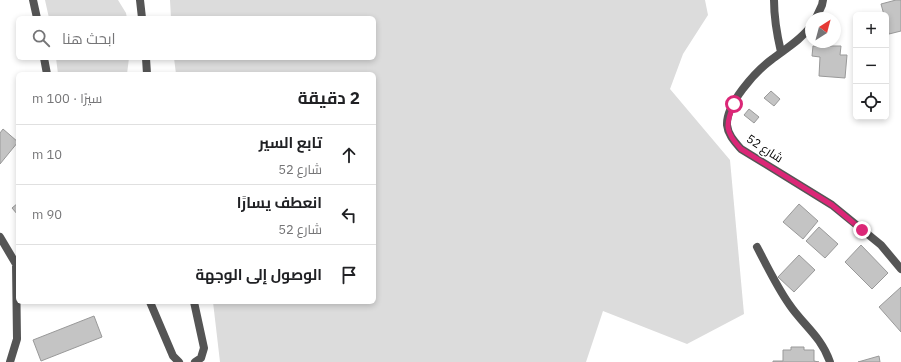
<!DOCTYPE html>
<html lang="ar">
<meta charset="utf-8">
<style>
:root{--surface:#fff;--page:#f2f2f2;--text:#202124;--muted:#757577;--line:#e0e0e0}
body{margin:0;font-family:"IBM Plex Sans",Cairo,sans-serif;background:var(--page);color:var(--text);direction:rtl}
.controls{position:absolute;right:12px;top:12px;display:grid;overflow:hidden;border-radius:6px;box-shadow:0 2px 6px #0003}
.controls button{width:36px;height:36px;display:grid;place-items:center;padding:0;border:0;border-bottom:1px solid var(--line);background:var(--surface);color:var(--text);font:20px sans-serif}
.compass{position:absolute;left:805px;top:12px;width:36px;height:36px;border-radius:50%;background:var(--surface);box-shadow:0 2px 6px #0003;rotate:36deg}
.stop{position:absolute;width:12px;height:12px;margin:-9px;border:3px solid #db2777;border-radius:50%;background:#fff}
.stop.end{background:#db2777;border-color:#fff;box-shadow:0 1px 4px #0008}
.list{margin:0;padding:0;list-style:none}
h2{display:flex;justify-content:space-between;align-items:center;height:52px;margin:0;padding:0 16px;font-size:17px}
h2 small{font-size:13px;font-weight:400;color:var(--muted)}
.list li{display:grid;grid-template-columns:26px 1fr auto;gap:12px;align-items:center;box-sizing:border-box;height:60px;padding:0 16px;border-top:1px solid var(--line)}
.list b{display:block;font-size:15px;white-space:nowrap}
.list p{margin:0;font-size:13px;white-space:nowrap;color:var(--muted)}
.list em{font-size:13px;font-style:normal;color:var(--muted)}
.icon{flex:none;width:22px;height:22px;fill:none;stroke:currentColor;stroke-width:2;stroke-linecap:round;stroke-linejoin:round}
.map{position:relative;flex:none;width:901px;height:362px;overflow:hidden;direction:ltr}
.search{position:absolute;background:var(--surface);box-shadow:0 2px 6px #0003;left:16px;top:16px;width:360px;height:44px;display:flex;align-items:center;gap:10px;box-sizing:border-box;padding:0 14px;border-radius:6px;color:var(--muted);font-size:15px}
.panel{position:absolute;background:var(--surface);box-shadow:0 2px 6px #0003;left:16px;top:72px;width:360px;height:232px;border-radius:6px;direction:rtl}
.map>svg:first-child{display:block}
.green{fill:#dcdcdc}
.building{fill:#c4c4c4;stroke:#999}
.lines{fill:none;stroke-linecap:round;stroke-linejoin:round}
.minor{stroke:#555;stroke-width:8}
.route{stroke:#db2777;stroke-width:5}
.labels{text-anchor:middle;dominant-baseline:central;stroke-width:3;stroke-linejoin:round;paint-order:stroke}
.street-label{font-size:12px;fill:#000;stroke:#fff}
</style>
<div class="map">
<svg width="901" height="362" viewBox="0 0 901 362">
<rect width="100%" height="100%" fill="#fff"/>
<path class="green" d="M 45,0 L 118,0 L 126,13 L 127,18 L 49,18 Z
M 170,0 L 705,0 L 708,15 L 683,54 L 670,89 L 730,160 L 744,314 L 687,344 L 603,311 L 586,362 L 220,362 L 213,302 L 374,302 L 374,74 L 176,74 L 174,58 L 374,58 L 374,18 L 171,18 Z
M 56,58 L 129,58 L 127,74 L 58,74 Z"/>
<path class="building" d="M 896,0 L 901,0 L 901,31 L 889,34 L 886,21 L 886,15 L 884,15 L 881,4 Z
M 835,23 L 838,23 L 837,39 L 835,39 Z
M 822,42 L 830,42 L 830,46 L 841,46 L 840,55 L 847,55 L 845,78 L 819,76 L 820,57 L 812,56 L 813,46 L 822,47 Z
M 771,91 L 780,99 L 774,106 L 764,98 Z
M 749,109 L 759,117 L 754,123 L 744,115 Z
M 3,129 L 18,142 L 0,164 L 0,133 Z
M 18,203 L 18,215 L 12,208 Z
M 799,204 L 818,221 L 803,239 L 783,222 Z
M 819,227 L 838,244 L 825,258 L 806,241 Z
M 861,245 L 888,273 L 872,289 L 845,262 Z
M 799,255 L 815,270 L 794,292 L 778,277 Z
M 901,287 L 901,332 L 879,307 Z
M 94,316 L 102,337 L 41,361 L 33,340 Z
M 791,347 L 804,347 L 804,350 L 814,350 L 814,361 L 819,362 L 773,362 L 773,361 L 783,361 L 783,350 L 791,350 Z
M 879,356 L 880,362 L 858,362 Z"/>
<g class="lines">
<path class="minor" d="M 33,0 L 37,18
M 140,0 L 142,18
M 774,0 C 774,18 777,35 781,52
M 816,18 L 822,5 L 823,0
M 811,26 C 801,40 785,49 771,60 C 755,72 726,104 727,125 C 728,135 735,142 741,149 L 832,205 L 881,245 L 901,269
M 44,58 L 47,74
M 146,58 L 147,74
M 0,237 L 16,264 L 17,339 L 10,362
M 757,247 C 767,266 777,287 789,304 C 803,325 821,336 830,362
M 150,302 L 173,356 L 179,362
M 194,302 L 204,348 L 201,358 L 195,362"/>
</g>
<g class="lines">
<path class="route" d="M 734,104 C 725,125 725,132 741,149 L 832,205 L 862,230"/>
</g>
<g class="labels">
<g class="street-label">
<text transform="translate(765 148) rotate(33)">شارع 52</text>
</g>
</g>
</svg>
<div class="controls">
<button>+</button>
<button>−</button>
<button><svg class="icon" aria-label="locate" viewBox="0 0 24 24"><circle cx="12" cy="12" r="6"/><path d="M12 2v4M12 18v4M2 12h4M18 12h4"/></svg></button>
</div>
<svg class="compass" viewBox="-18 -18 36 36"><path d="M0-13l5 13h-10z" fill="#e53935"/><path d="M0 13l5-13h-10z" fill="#757577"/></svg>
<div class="stop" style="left:734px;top:104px"></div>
<div class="stop end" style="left:862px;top:230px"></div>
<div class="search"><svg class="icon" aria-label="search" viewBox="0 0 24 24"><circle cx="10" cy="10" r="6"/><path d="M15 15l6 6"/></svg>ابحث هنا</div>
<section class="panel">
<h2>2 دقيقة<small>سيرًا · 100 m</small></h2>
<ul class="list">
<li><svg class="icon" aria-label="ahead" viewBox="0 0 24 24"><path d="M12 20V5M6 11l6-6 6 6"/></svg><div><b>تابع السير</b><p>شارع 52</p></div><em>10 m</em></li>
<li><svg class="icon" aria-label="left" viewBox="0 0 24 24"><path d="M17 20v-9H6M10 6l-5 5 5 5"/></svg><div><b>انعطف يسارًا</b><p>شارع 52</p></div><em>90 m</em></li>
<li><svg class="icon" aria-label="arrive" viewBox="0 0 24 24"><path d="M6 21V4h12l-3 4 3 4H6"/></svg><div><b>الوصول إلى الوجهة</b></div></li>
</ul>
</section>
</div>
